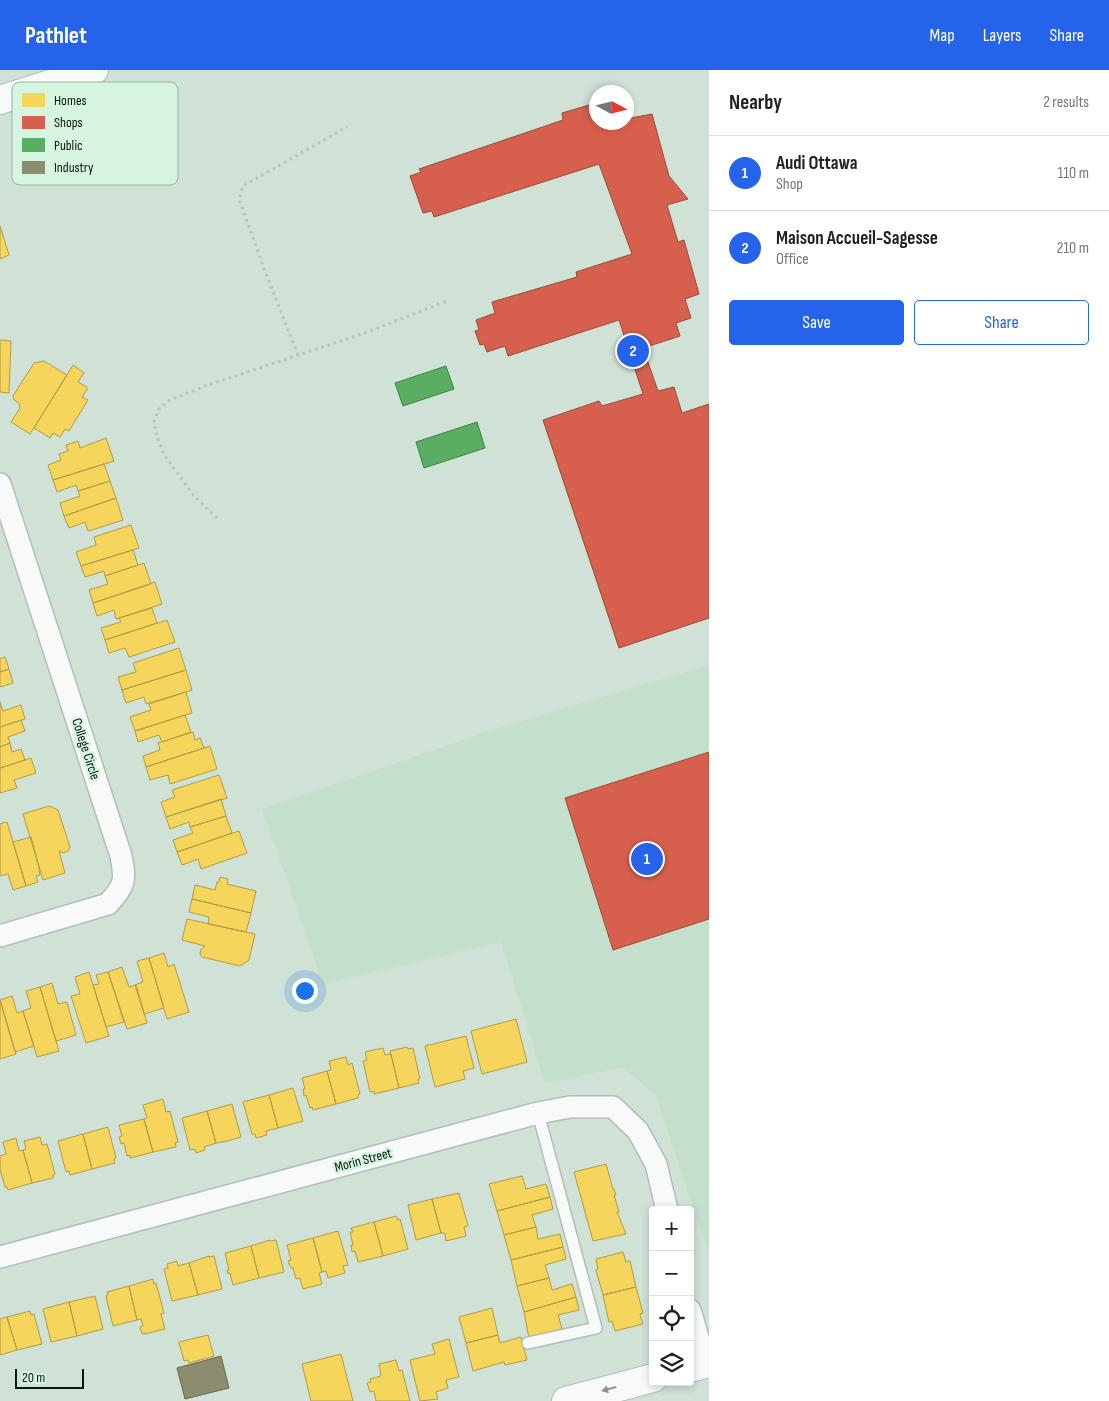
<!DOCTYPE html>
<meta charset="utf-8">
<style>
:root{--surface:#fff;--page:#f2f2f2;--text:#222;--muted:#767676;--line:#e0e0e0;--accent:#2563eb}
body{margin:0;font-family:"Sofia Sans Condensed",sans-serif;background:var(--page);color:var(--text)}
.controls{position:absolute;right:15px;bottom:15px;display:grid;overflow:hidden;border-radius:5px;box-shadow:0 2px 8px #0003}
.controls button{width:45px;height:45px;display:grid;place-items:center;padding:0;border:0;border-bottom:1px solid var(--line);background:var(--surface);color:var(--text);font:25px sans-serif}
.compass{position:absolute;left:589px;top:15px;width:45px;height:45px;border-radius:50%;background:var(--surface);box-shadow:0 2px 8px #0003;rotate:97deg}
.scale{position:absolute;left:15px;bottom:12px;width:69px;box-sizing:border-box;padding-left:5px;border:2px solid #0b160f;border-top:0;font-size:14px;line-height:18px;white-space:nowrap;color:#0b160f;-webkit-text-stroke:4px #d6f5e0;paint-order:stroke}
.you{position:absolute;left:304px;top:920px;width:18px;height:18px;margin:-12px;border:4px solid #fff;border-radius:50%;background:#1a73e8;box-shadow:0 0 0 8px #1a73e833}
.badge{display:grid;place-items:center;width:32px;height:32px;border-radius:50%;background:var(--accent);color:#fff;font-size:16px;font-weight:700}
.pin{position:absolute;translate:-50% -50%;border:2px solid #fff;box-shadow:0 1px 5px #0006}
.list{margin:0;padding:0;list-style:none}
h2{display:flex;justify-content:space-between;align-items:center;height:65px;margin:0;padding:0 20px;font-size:21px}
h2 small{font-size:16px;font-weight:400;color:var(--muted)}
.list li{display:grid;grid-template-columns:32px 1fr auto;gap:15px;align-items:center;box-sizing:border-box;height:75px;padding:0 20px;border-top:1px solid var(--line)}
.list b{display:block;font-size:19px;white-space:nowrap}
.list p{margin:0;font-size:16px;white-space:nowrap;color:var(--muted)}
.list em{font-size:16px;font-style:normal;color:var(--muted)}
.actions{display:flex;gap:10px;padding:15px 20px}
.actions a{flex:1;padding:11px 0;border:1px solid var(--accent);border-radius:5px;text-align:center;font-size:18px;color:var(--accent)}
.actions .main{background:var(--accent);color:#fff}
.icon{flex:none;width:28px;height:28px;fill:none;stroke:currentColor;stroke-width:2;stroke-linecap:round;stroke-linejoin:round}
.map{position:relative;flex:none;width:709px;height:1331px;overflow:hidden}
header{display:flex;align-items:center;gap:30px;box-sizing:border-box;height:70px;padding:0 25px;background:var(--accent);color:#fff}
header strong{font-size:24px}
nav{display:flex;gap:28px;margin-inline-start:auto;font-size:18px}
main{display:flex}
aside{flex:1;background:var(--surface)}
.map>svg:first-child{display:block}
.built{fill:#c4e0cd}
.homes{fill:#f6d55c;stroke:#b09c45}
.shops{fill:#d6604d;stroke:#994a3a}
.public{fill:#5aae61;stroke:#428048}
.industry{fill:#8c8c6e;stroke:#656952}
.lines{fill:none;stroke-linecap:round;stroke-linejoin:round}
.lane-casing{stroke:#b1bfb6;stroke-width:14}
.street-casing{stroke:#b1bfb6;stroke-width:24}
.secondary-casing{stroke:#b1bfb6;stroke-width:30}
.path{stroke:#bcc1be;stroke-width:3;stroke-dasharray:2.5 4;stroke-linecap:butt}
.lane{stroke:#f8faf9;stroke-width:11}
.street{stroke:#f8faf9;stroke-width:21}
.secondary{stroke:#f8faf9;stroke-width:28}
.oneway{fill:#8d9390}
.labels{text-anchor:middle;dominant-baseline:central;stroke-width:5;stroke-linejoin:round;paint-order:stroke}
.street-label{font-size:14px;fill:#0b160f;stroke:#d6f5e0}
.key{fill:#d6f5e0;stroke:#99b2a1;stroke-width:1}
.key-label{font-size:14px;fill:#0b160f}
</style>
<header>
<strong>Pathlet</strong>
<nav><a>Map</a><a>Layers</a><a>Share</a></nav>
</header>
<main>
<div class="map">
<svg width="709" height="1331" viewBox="0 0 709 1331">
<rect width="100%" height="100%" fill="#d0e1d6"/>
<path class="built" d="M 709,595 L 709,1184 L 656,1026 L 623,997 L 545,1014 L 501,872 L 323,914 L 262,739 L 492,660 Z"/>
<path class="homes" d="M 0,156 L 9,185 L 0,189 Z
M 0,270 L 11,271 L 9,323 L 0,322 Z
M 44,291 L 67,305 L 30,364 L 11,352 L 20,338 L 19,333 L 14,330 L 13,326 L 34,293 Z
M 73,295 L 84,303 L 78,312 L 88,318 L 82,327 L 88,330 L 69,361 L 65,359 L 60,367 L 53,363 L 50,368 L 34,358 Z
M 106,368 L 114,391 L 53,410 L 48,395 L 61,390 L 59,384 L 68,381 L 66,375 L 78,371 L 80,378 Z
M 104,394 L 110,411 L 78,421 L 76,415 L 57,422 L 53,410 Z
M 110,411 L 116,428 L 64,446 L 60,433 L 80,426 L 78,421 Z
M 116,428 L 123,450 L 92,460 L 88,461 L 85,452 L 69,458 L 64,446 Z
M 131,455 L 139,478 L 81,496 L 76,482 L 96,475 L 94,467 Z
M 133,480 L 138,495 L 105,506 L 104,501 L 85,507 L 81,496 Z
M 144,493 L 151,514 L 93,533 L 89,520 L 108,514 L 105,506 Z
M 155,512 L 162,534 L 116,549 L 114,540 L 97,546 L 93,533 Z
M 152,538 L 157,553 L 105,570 L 101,558 L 121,552 L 119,548 Z
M 167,550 L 175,572 L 129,587 L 125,578 L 109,583 L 105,570 Z
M 179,578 L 186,600 L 122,620 L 118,607 L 136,602 L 133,593 Z
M 5,587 L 9,599 L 0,602 L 0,589 Z
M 9,599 L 13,613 L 0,617 L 0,602 Z
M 186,600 L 192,620 L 146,634 L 144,627 L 126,633 L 122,620 Z
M 186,622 L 192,643 L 135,661 L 130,647 L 151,640 L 149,634 Z
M 0,632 L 3,641 L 21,635 L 25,649 L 0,657 Z
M 185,645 L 191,662 L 162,672 L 159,665 L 138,672 L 135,661 Z
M 21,650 L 25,661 L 8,667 L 10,673 L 0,677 L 0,657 Z
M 193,662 L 195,670 L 200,668 L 204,678 L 146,697 L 143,686 L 160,680 L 158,673 Z
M 10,673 L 12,682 L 21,679 L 25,690 L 0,698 L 0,677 Z
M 210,676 L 217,699 L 170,714 L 168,705 L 150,710 L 146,697 Z
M 31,688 L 36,703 L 14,710 L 17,718 L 0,723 L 0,698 Z
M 219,705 L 227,728 L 166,747 L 161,732 L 175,727 L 172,720 Z
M 221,729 L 226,746 L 190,757 L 189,752 L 170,759 L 166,747 Z
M 49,736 L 58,740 L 70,777 L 68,781 L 63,783 L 59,781 L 65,803 L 43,810 L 23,744 Z
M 226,746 L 232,763 L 177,782 L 173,770 L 193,763 L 190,757 Z
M 7,752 L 26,816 L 13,820 L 8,804 L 0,806 L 0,754 Z
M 239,761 L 247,783 L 201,799 L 198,789 L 182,795 L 177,782 Z
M 31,767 L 40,801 L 39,801 L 40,805 L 36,806 L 38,812 L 26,816 L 13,772 Z
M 220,807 L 228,809 L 227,814 L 256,821 L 251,843 L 192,829 L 195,815 L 215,820 L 217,812 L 219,812 Z
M 192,829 L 251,843 L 246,862 L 208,854 L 209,847 L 189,842 Z
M 187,849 L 255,864 L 249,890 L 240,896 L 202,887 L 200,884 L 201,879 L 205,876 L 182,870 Z
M 164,883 L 168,897 L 174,894 L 189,942 L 167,949 L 149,888 Z
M 149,888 L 164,938 L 144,944 L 135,915 L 143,912 L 137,891 Z
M 122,897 L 129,917 L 136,915 L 147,953 L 127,959 L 108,902 Z
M 89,902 L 109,966 L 86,973 L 71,926 L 80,924 L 75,907 Z
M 108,902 L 124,952 L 106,957 L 93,915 L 99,914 L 96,905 Z
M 52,913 L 58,934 L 67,932 L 76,965 L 56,971 L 40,917 Z
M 40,917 L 59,981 L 37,987 L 23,941 L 31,938 L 26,921 Z
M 12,926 L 17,943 L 23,941 L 34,976 L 15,982 L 0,930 Z
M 0,930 L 16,984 L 0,989 Z
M 516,949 L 527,992 L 482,1004 L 471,961 Z
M 466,966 L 474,998 L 463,1001 L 465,1009 L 435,1017 L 425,976 Z
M 407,977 L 408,979 L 413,978 L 420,1009 L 418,1009 L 419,1013 L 399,1018 L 390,981 Z
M 383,978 L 385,985 L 391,984 L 399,1018 L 374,1024 L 374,1021 L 370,1022 L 363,991 L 367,990 L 365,982 Z
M 346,987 L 348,995 L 352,993 L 360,1024 L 358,1025 L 358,1028 L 336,1034 L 327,1001 L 331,1000 L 329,991 Z
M 327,1001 L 336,1034 L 313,1040 L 312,1037 L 310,1038 L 306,1025 L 304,1026 L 303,1019 L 305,1019 L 302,1008 Z
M 293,1018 L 303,1051 L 278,1058 L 269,1025 Z
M 269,1025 L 278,1058 L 266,1061 L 267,1065 L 256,1068 L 255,1064 L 252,1064 L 243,1032 Z
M 163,1029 L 166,1042 L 170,1041 L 178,1072 L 175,1073 L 176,1077 L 153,1082 L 144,1049 L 147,1048 L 143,1035 Z
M 232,1034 L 241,1067 L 228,1071 L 216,1073 L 207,1041 Z
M 207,1041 L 216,1073 L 204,1077 L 205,1080 L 196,1083 L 195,1079 L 190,1080 L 182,1048 Z
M 144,1049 L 153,1082 L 130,1088 L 130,1085 L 127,1086 L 124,1073 L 121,1074 L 119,1067 L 122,1066 L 119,1055 Z
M 108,1057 L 116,1088 L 114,1089 L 115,1093 L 92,1099 L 83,1064 Z
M 83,1064 L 92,1099 L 70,1105 L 69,1101 L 66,1102 L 58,1071 Z
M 40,1067 L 42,1075 L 47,1074 L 55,1104 L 53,1105 L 53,1108 L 32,1113 L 23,1080 L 26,1079 L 24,1071 Z
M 16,1068 L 19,1081 L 23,1080 L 32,1113 L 8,1120 L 7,1117 L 5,1117 L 0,1099 L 0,1086 L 6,1084 L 3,1072 Z
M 606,1094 L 613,1119 L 614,1119 L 616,1125 L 614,1125 L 619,1142 L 617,1142 L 626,1164 L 593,1171 L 574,1102 Z
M 522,1106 L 526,1119 L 546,1114 L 550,1127 L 497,1141 L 489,1114 Z
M 459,1123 L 468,1156 L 464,1157 L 466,1166 L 446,1171 L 445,1163 L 441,1163 L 432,1129 Z
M 550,1127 L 553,1139 L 532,1145 L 536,1157 L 504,1165 L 497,1141 Z
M 432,1129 L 441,1163 L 416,1170 L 408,1135 Z
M 396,1146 L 398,1150 L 400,1149 L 408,1179 L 383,1186 L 374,1152 Z
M 374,1152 L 383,1186 L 358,1192 L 355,1181 L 352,1182 L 351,1175 L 353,1175 L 350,1162 L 353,1162 L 351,1158 Z
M 536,1157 L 538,1169 L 560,1164 L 563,1177 L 511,1190 L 504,1165 Z
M 338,1161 L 348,1195 L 343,1196 L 345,1203 L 328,1208 L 326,1201 L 322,1202 L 313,1168 Z
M 313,1168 L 322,1202 L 319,1203 L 322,1214 L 303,1219 L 300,1208 L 296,1209 L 293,1198 L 291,1198 L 288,1191 L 291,1190 L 287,1175 Z
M 270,1170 L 270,1171 L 276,1170 L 284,1202 L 259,1208 L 251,1176 Z
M 251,1176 L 259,1208 L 233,1215 L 230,1203 L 228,1204 L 227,1200 L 229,1200 L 225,1183 Z
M 563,1177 L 566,1189 L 545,1195 L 549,1208 L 517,1216 L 511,1190 Z
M 623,1182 L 626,1192 L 630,1191 L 636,1217 L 603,1225 L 596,1200 L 598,1199 L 596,1189 Z
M 209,1186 L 209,1187 L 214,1186 L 222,1219 L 198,1225 L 189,1193 Z
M 177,1191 L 178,1196 L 189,1193 L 198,1225 L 172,1231 L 164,1199 L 168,1198 L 167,1194 Z
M 549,1208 L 552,1220 L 572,1214 L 576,1227 L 524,1242 L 517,1216 Z
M 153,1209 L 154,1214 L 156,1213 L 164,1243 L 161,1244 L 165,1259 L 145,1264 L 145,1263 L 142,1264 L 140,1257 L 143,1256 L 141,1249 L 137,1250 L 129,1216 Z
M 129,1216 L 137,1250 L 113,1256 L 106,1226 L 108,1225 L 107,1222 Z
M 636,1217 L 643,1243 L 640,1244 L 643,1254 L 615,1261 L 612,1251 L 609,1252 L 603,1225 Z
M 95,1226 L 103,1259 L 77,1266 L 69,1232 Z
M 576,1227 L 579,1240 L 558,1245 L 562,1259 L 529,1268 L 524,1242 Z
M 69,1232 L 77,1266 L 51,1272 L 43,1239 Z
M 492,1238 L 498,1265 L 466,1273 L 459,1247 Z
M 30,1241 L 31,1245 L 34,1244 L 42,1274 L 17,1280 L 7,1247 Z
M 7,1247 L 17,1280 L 0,1285 L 0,1249 Z
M 208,1265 L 214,1286 L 189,1293 L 188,1290 L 184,1291 L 179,1272 Z
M 498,1265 L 500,1273 L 521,1267 L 527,1290 L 505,1295 L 504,1292 L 473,1301 L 466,1273 Z
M 449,1269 L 459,1307 L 446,1310 L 448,1318 L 436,1322 L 438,1329 L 420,1331 L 410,1290 L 435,1284 L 432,1274 Z
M 341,1284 L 353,1331 L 311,1331 L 302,1294 Z
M 396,1290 L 399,1301 L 402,1300 L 410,1331 L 376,1331 L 374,1321 L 370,1322 L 367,1313 L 371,1312 L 370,1309 L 381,1306 L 379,1294 Z"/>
<path class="shops" d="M 596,33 L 596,52 L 626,52 L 626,36 L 631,48 L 652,44 L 669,106 L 688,129 L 667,135 L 678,172 L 684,170 L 699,224 L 685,229 L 691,248 L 676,253 L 680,266 L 643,278 L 658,321 L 674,317 L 682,343 L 709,334 L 709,548 L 619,578 L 543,350 L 599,331 L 602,336 L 643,324 L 619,250 L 508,286 L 505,276 L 487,282 L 484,274 L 480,275 L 475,261 L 479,260 L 476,250 L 495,243 L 492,232 L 577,207 L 576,202 L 632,184 L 599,94 L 434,147 L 432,141 L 423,143 L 410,106 L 421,102 L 419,99 L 563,50 L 562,43 Z
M 709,682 L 709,849 L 613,880 L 565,728 Z"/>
<path class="public" d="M 446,296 L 454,319 L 403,336 L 395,313 Z
M 477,352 L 485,378 L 424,398 L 416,372 Z"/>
<path class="industry" d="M 221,1286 L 229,1318 L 185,1329 L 177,1298 Z"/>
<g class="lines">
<defs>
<path id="lane" d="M 528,1273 L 596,1258 L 538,1043"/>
<path id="street" d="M 0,414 L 121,786 C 126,811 125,815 108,834 L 0,866
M 0,1187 L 538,1043 L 570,1037 L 613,1037 L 638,1061 L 656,1094 L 667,1140
M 690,1240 L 706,1294"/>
<path id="secondary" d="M 0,30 L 94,0
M 690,1298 L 709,1293
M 566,1331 L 653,1308"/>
</defs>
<use href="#lane" class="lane-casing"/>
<use href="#street" class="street-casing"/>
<use href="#secondary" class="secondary-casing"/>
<path class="path" d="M 298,285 L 265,201 L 239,129 L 243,116 L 347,57
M 217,448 L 194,426 L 165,386 L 157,367 L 154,351 L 159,339 L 168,331 L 205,316 L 362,264 L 447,231"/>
<use href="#lane" class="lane"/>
<use href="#street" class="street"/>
<use href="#secondary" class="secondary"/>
</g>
<defs><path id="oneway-solid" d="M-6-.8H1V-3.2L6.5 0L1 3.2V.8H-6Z" transform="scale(1.25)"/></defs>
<use class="oneway" href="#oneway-solid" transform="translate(609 1319) rotate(165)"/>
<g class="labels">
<g class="street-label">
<text transform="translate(86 679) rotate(72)">College Circle</text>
<text transform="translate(363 1090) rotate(-15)">Morin Street</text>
</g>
</g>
<rect x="12" y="12" width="166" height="103" rx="8" class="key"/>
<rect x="22" y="23" width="23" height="14" fill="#f6d55c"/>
<rect x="22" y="46" width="23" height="13" fill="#d6604d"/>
<rect x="22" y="68" width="23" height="14" fill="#5aae61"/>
<rect x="22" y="91" width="23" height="13" fill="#8c8c6e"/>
<g class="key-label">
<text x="54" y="35">Homes</text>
<text x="54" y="57">Shops</text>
<text x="54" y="80">Public</text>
<text x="54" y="102">Industry</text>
</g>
</svg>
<div class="controls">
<button>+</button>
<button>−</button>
<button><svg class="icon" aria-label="locate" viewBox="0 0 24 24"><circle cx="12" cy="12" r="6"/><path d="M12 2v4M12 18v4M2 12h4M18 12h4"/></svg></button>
<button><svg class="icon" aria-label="layers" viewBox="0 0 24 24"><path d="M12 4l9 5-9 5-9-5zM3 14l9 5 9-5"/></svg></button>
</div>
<svg class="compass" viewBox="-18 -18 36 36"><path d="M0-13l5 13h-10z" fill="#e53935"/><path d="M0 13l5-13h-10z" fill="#767676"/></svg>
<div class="scale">20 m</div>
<div class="you"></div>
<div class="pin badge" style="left:647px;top:789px">1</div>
<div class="pin badge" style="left:633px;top:281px">2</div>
</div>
<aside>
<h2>Nearby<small>2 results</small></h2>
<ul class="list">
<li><span class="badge">1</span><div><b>Audi Ottawa</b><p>Shop</p></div><em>110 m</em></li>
<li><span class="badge">2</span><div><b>Maison Accueil-Sagesse</b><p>Office</p></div><em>210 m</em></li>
</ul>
<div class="actions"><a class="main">Save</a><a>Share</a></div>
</aside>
</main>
